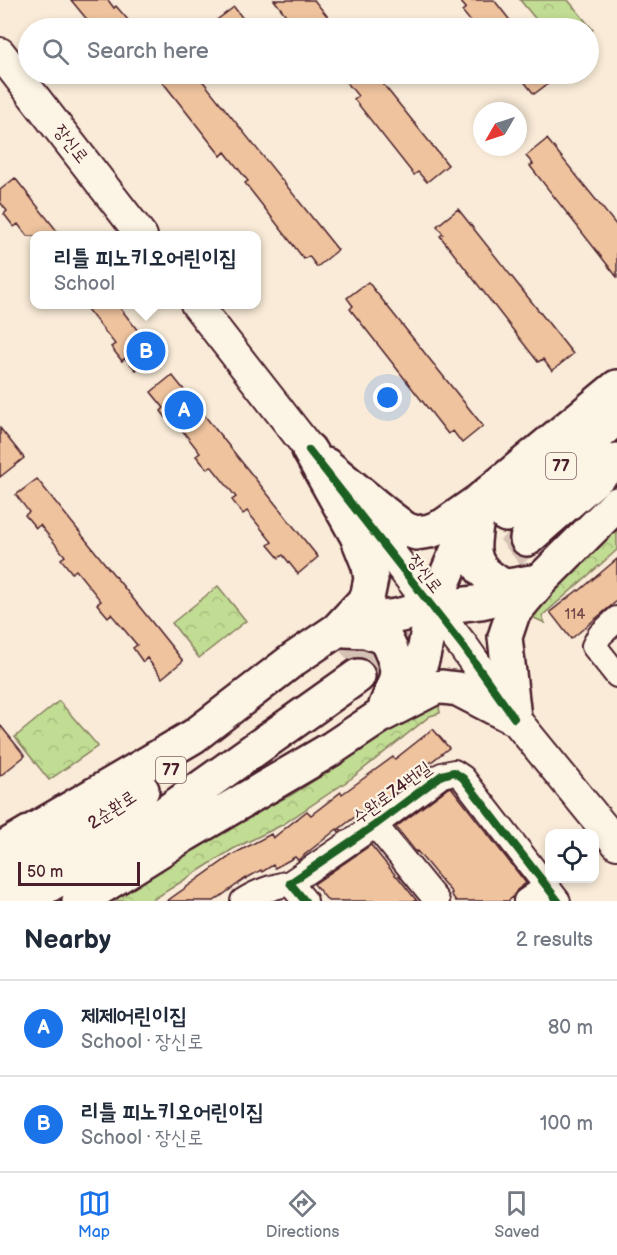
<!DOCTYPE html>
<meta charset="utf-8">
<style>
:root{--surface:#fff;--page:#f2f2f3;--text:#1f2937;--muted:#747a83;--line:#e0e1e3;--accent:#1a73e8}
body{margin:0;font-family:"Balsamiq Sans","Poor Story",sans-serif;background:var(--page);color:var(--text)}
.controls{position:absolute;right:18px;bottom:18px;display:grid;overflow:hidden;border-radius:12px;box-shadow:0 3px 9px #0003}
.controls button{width:54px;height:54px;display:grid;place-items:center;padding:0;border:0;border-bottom:2px solid var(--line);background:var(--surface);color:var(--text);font:30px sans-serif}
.compass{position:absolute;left:473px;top:102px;width:54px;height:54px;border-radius:50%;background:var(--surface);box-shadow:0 3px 9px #0003;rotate:231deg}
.scale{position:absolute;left:18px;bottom:15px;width:122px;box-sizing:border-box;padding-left:6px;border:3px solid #4a1f2b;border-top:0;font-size:16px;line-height:21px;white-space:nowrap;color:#4a1f2b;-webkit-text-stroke:4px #fcf5e5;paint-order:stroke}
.you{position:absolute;left:388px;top:398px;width:21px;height:21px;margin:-15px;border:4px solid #fff;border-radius:50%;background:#1a73e8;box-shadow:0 0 0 9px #1a73e833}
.badge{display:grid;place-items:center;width:39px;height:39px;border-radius:50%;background:var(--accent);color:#fff;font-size:20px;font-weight:700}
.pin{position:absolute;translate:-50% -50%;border:3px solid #fff;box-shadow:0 2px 6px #0006}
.popup{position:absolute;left:30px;top:231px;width:231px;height:78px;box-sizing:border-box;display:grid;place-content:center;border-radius:12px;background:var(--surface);filter:drop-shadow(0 2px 4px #0005);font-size:20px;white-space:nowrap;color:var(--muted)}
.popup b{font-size:22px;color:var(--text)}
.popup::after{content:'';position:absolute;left:50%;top:100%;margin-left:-12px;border:12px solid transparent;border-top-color:var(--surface)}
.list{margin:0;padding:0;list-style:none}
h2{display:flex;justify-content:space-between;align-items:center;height:78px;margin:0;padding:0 24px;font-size:26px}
h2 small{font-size:20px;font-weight:400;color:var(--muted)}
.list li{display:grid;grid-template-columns:39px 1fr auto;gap:18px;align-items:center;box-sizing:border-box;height:96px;padding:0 24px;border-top:2px solid var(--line)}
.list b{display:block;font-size:22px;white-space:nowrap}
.list p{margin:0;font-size:20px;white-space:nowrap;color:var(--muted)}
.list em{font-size:20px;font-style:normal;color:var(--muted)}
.icon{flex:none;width:33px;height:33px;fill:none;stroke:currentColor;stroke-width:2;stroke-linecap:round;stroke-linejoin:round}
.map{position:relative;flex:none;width:617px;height:901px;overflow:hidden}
.search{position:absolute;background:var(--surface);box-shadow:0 3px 9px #0003;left:18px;right:18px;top:18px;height:66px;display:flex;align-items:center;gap:15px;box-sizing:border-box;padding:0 21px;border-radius:33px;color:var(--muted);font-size:22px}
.sheet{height:270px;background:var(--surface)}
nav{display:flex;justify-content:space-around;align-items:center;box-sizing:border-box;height:84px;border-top:2px solid var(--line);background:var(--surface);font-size:16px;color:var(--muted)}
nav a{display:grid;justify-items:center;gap:3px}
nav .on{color:var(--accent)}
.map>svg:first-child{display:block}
.forest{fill:url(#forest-crowns);stroke:#867e5f;stroke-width:1.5}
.building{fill:#eec39e;stroke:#4a1f2b;stroke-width:1.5}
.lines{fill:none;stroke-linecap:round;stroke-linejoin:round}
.highway-tunnel{stroke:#d6c2b5;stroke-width:33;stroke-dasharray:33 16;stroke-linecap:butt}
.minor-casing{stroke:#4a1f2b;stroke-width:28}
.major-casing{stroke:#4a1f2b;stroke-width:34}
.highway-casing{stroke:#4a1f2b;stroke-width:38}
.minor{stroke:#fcf5e5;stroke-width:24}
.major{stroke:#fcf5e5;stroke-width:30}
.highway{stroke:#fcf5e5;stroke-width:33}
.cycleway-casing{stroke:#fcf5e5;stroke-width:11}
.cycleway{stroke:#1b5e20;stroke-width:8}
.labels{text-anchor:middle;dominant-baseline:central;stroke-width:4.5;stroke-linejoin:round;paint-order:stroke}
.number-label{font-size:15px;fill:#734848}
.shield{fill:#fcf5e5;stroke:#7f5f63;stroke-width:1.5}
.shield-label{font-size:16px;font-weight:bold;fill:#4a1f2b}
.street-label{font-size:18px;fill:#4a1f2b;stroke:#fcf5e5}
</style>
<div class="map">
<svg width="617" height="901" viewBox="0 0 617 901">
<defs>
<pattern id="forest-crowns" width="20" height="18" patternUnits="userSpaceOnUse" patternTransform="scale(1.5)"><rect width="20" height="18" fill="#c1dc93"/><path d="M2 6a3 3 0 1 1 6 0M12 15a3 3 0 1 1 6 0" fill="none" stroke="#a7bc7f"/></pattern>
</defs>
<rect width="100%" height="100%" fill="#f9ebd7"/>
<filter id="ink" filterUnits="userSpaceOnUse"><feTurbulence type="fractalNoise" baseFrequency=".0167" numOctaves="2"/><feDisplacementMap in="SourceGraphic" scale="12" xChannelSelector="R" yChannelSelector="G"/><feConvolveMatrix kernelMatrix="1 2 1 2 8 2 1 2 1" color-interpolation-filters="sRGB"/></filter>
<g filter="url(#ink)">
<path class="forest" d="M 520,0 L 568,0 L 593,30 L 589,34 L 588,28 L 543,28 Z
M 617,520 L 617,550 L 542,616 L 545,623 L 521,612 Z
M 218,586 L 246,621 L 199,658 L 172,623 Z
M 438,699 L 440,713 L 430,716 L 352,778 L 282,825 L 233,849 L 151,901 L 108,901 L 223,828 L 291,795 L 336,767 L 410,706 Z
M 59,701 L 98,746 L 49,780 L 15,737 Z"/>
<path class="building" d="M 71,0 L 108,0 L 114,8 L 116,6 L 135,28 L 94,28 Z
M 274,0 L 314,0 L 337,28 L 303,28 L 296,20 L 292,23 Z
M 459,0 L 494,0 L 516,28 L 476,28 L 462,11 L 466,8 Z
M 234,7 L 244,20 L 233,28 L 206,28 Z
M 168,74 L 197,74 L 338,250 L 317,267 L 309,256 L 304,259 L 245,183 L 248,181 L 225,152 L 221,156 L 161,80 Z
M 340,74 L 375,74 L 448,165 L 427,182 L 418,172 L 414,175 L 354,99 L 358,96 Z
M 518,74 L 561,74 L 534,94 Z
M 547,139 L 617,226 L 617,277 L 530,166 L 533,164 L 526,156 Z
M 15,178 L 61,236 L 27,236 L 18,224 L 14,227 L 4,214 L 7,211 L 0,202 L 0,190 Z
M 458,209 L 573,354 L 552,371 L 543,359 L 538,362 L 440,236 L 443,234 L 437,226 Z
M 368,282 L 483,426 L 462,443 L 453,431 L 448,434 L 350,309 L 353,306 L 347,298 Z
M 83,304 L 117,304 L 156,354 L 136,370 L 125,358 L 122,361 L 111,347 L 115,344 Z
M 172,375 L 318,557 L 298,574 L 283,555 L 279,558 L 268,545 L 272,542 L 247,511 L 243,514 L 232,500 L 236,497 L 211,466 L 207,469 L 196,456 L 200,453 L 175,421 L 171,424 L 161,411 L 164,408 L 151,392 Z
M 0,428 L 24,458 L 0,477 Z
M 37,479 L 183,661 L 162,678 L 147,658 L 143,662 L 133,648 L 137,645 L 111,614 L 108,617 L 97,604 L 101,601 L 76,570 L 72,573 L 61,559 L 65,556 L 40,525 L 36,528 L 25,515 L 29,512 L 16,495 Z
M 617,559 L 617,601 L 571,639 L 550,612 L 578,590 L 579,591 Z
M 0,725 L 25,756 L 0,776 Z
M 433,729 L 449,748 L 417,773 L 421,773 L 378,805 L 376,801 L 339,829 L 342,830 L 339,832 L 337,829 L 298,860 L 295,857 L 275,868 L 273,865 L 262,872 L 261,870 L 245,879 L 214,901 L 167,901 L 232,855 L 271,834 L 273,838 L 307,811 L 311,815 L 341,792 L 342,794 L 349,789 L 393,757 L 395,759 Z
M 451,787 L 526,883 L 517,890 L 513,897 L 508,901 L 456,901 L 451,894 L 452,893 L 417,851 L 416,852 L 396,827 L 448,788 Z
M 371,845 L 396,876 L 397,876 L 417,901 L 328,901 L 314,884 Z"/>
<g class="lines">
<path class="highway-tunnel" d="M 341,652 L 382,618
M 358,676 L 527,539"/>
<defs>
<path id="minor" d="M 617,619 L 600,635 L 594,646 L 617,675
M 375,825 L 437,901
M 243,901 C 258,891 273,887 290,883
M 305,901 L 290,883 L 375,825 L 442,775 L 454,772 L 463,778 L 558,901
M 526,901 L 546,887"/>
<path id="major" d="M 0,53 L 142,236
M 196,304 L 463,646 L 514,718 L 617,844"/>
<path id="highway" d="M 326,465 L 383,512 L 405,529 L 416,533 L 430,531 L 443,526 L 480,500 L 617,387
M 506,515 L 617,417
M 477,520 C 473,543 469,562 490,577 C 493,579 499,584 502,585 C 511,587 523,583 531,582
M 527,539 L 617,460
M 337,630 L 359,621 L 396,616 L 433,608 L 481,602 L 507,596 L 537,582
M 345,630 L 366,631 L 385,638 C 401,669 400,674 386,705
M 391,705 C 398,697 406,690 412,681 C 428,659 425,630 434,606 C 447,570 465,535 480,500
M 514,718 L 505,637 L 513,613 L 541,580 L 617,504
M 0,850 L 194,736 L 294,659 L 337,630 L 367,598 L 371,579 L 369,566 L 357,536 L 309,450
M 0,885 L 142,790
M 22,901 L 140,831 L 358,676
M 79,901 L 186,834 L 331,749 L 382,715 L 434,688 L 442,687 L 458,689 L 514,718"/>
</defs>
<use href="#minor" class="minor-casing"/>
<use href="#major" class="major-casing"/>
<use href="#highway" class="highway-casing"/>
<use href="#minor" class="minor"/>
<use href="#major" class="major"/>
<use href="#highway" class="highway"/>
<defs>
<path id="cycleway" d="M 309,450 L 463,646 L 514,718
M 305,901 L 290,883 L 375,825 L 442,775 L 454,772 L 463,778 L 558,901"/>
</defs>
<use href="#cycleway" class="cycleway-casing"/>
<use href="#cycleway" class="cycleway"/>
</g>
</g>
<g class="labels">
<g class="number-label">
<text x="575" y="614">114</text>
</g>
<g class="shield">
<rect x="546" y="453" width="30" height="26" rx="4.5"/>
<rect x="156" y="757" width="30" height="26" rx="4.5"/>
</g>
<g class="shield-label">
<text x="561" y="466">77</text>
<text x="171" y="770">77</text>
</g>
<g class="street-label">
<text transform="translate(71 144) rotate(52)">장신로</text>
<text transform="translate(425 574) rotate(52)">장신로</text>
<text transform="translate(392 793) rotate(-36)">수완로74번길</text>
<text transform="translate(112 810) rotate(-34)">2순환로</text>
</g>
</g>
</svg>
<div class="controls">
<button><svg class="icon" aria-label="locate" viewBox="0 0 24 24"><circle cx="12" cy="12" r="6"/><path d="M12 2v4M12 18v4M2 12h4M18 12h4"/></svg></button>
</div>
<svg class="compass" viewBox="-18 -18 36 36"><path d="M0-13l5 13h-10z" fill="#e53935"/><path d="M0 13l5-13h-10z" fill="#747a83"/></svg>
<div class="scale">50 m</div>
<div class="you"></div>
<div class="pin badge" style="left:184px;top:410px">A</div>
<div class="pin badge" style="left:146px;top:351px">B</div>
<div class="popup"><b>리틀 피노키오어린이집</b>School</div>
<div class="search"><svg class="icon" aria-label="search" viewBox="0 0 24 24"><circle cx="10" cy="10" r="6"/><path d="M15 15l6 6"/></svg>Search here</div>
</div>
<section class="sheet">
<h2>Nearby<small>2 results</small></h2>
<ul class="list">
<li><span class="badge">A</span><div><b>제제어린이집</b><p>School · 장신로</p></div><em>80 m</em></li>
<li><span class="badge">B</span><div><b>리틀 피노키오어린이집</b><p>School · 장신로</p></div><em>100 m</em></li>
</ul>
</section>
<nav>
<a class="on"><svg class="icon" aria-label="map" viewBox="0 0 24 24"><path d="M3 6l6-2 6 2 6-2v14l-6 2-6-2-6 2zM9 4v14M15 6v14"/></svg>Map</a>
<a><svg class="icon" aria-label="directions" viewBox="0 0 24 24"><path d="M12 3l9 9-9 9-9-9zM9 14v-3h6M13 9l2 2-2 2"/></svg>Directions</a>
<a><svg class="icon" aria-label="saved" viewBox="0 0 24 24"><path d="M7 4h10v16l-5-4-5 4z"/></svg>Saved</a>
</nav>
